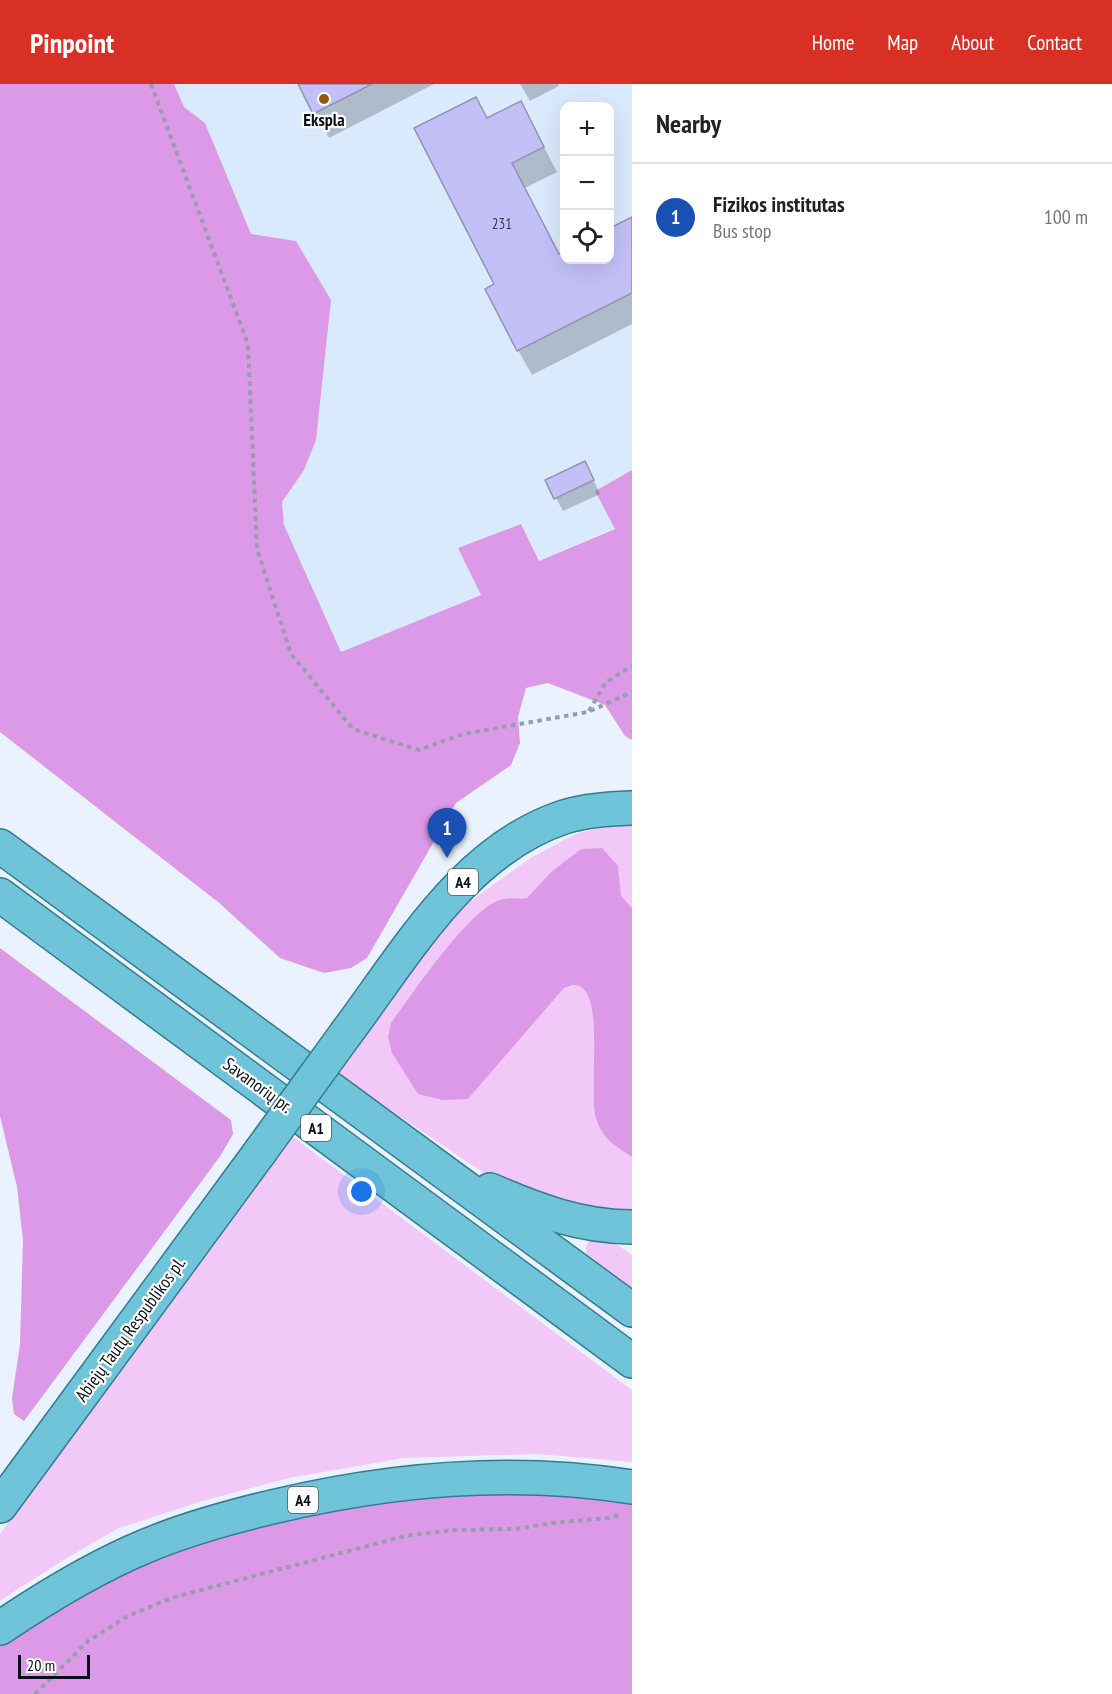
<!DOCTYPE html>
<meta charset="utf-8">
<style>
:root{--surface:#fff;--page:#f6f6f6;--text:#222;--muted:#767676;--line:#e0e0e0;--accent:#d93025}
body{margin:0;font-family:"PT Sans Narrow",sans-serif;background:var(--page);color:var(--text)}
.controls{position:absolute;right:18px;top:18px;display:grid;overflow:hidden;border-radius:12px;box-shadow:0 6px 24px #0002}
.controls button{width:54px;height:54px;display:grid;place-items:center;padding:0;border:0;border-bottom:2px solid var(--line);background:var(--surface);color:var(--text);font:30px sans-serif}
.scale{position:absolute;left:18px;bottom:15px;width:72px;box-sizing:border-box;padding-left:6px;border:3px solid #080f17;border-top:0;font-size:16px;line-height:21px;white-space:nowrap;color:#080f17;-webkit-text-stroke:4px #fff;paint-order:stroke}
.you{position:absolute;left:362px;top:1108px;width:21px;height:21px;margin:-15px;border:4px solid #fff;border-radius:50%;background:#1a73e8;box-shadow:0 0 0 9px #1a73e833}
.badge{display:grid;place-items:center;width:39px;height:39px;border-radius:50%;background:var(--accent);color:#fff;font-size:20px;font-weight:700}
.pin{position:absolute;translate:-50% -50px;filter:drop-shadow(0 2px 3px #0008)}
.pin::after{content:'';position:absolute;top:32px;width:21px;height:18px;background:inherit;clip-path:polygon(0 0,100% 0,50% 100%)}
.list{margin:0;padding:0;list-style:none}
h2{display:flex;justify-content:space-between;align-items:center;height:78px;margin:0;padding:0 24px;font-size:26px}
h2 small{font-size:20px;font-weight:400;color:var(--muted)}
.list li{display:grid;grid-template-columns:39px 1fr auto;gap:18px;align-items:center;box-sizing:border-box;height:108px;padding:0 24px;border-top:2px solid var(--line)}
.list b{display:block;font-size:22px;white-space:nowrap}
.list p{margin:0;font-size:20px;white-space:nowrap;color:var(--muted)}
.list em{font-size:20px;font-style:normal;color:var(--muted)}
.icon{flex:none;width:33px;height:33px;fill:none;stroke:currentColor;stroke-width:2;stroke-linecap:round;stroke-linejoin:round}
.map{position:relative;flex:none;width:632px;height:1610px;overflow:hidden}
header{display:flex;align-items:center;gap:36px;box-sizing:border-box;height:84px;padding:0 30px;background:var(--accent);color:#fff}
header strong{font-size:28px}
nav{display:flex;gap:33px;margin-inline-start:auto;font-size:21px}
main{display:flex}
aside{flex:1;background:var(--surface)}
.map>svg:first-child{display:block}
.built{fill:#daeafd;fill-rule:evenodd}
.green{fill:#f1c8f8}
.forest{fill:#dc99e7}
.shadow{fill:#0003}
.building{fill:#c3c0f8;stroke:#9392ae;stroke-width:1.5}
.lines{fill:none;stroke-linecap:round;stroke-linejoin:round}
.trunk-casing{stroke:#347b8f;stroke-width:36}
.path{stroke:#969ea8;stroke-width:4;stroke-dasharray:4.5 4.5;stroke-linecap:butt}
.trunk{stroke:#70c4da;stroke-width:33}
.trunk-bridge-casing{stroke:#347b8f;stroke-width:36;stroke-linecap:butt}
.trunk-bridge{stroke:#70c4da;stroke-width:33}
.poi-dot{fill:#905710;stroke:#fff;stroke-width:2}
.labels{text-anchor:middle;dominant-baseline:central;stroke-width:4.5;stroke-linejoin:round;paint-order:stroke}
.number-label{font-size:15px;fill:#373b4f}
.shield{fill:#fff;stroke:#52575d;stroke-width:1.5}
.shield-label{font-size:16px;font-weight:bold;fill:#080f17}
.poi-label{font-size:18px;font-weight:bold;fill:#080f17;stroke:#fff}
.street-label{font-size:18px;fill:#080f17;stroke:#fff}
</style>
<header>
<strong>Pinpoint</strong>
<nav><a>Home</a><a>Map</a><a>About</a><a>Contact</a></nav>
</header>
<main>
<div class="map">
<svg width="632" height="1610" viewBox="0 0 632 1610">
<rect width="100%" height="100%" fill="#eaf3fd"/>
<path class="built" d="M 174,0 L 632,0 L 632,386 L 595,407 L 615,444 L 538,477 L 458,464 L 482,510 L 341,569 L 284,441 L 282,418 L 304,386 L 296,157 L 251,150 L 205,39 L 184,23 ZM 564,22 L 610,22 L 610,176 L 564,176 Z"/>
<path class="green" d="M 632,741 L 632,824 L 621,813 L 618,782 L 581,765 L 551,788 L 527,814 C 518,814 507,813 499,816 C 468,827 412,910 391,939 L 388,953 L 468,1015 L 564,904 C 570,902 575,899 581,903 C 604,917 588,1007 596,1034 C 602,1055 614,1061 632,1073 L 632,1132 L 611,1132 L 494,1096 L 336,989 L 441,849 L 468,819 L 532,773 L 578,749 L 611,742 Z
M 293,1053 L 632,1306 L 632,1378 L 538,1370 L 404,1374 L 289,1394 L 199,1418 L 117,1445 L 57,1480 L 0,1517 L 0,1450 Z
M 593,1153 L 616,1160 L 632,1171 L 632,1205 L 587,1172 C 585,1163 586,1159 593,1153 Z"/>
<path class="forest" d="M 0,0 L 174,0 L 184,23 L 205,39 L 251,150 L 296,157 L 331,216 L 316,356 L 304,386 L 282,418 L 284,441 L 341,568 L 481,511 L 458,464 L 521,440 L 539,477 L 615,445 L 595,407 L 632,386 L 632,656 L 625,652 L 605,621 L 548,599 L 526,604 L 518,633 L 520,659 L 511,681 L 456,719 L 367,874 L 351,884 L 324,889 L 280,874 L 218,818 L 0,648 Z
M 602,764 L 618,782 L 621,812 L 632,824 L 632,1073 C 614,1061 602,1055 596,1034 C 588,1007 604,917 581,903 C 575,899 570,902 564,904 L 468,1015 L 443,1016 L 418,1010 L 392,969 L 388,953 L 391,939 C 412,910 468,827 499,816 C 507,813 518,815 527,814 L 551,788 L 581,765 Z
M 0,864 L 231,1036 L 233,1050 L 221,1071 L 24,1337 L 14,1330 L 12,1314 L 20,1260 L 23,1156 L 17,1103 L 0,1032 Z
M 523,1409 L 597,1413 L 632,1419 L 632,1610 L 0,1610 L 0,1561 L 3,1558 L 92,1503 L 186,1465 L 279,1435 L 438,1410 Z"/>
<path class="shadow" d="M 300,0 L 434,0 L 329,54 Z
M 520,0 L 558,0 L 559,2 L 530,17 Z
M 521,19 L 557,88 L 525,104 L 559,171 L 564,169 L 564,176 L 610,176 L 610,146 L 632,135 L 632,240 L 532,291 L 518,266 L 496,201 L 488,36 Z
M 585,379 L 600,410 L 563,427 L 556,414 Z"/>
<path class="building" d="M 298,0 L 372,0 L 313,30 Z
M 476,13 L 487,34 L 521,17 L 544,63 L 512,79 L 559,170 L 564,167 L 564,176 L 610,176 L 610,144 L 632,133 L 632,209 L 517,267 L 485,205 L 494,200 L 414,44 Z
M 585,377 L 594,396 L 554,415 L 545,396 Z"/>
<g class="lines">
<defs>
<path id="trunk" d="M 0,762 L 632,1226
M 0,811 L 632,1277
M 347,948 C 407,868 464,766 564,733 C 586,726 610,725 632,724
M 490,1106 C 536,1126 581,1143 632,1143
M 0,1422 L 260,1068
M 0,1544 C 46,1513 95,1483 146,1462 C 186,1445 230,1433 272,1423 C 389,1395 512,1384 632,1403"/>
</defs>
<use href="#trunk" class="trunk-casing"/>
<path class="path" d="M 151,0 L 248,260 L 257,465 L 291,570 L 353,645 L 419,666 L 463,650 L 588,628 L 632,608
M 589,627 L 606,598 L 632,582
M 35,1610 L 88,1557 L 128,1532 L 171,1514 L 405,1452 L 453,1446 L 515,1445 L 552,1439 L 608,1434 L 620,1431"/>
<use href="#trunk" class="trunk"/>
<defs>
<path id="trunk-bridge" d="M 260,1068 L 347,948"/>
</defs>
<use href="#trunk-bridge" class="trunk-bridge-casing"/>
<use href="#trunk-bridge" class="trunk-bridge"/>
</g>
<circle class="poi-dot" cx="324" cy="15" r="6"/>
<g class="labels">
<g class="number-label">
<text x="502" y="139">231</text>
</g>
<g class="shield">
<rect x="448" y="785" width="30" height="26" rx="4.5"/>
<rect x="301" y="1031" width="30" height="26" rx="4.5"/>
<rect x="288" y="1403" width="30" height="26" rx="4.5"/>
</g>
<g class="shield-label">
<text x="463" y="798">A4</text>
<text x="316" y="1044">A1</text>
<text x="303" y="1416">A4</text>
</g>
<g class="poi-label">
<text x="324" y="35">Ekspla</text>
</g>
<g class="street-label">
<text transform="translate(258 1001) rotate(36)">Savanorių pr.</text>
<text transform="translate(130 1245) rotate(-54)">Abiejų Tautų Respublikos pl.</text>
</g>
</g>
</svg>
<div class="controls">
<button>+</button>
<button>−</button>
<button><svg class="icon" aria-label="locate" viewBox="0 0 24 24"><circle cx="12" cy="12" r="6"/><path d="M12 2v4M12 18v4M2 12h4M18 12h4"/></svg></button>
</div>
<div class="scale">20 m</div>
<div class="you"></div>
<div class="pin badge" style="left:447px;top:774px;background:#1a4fb4">1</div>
</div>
<aside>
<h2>Nearby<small></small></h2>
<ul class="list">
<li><span class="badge" style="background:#1a4fb4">1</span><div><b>Fizikos institutas</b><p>Bus stop</p></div><em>100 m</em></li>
</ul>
</aside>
</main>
